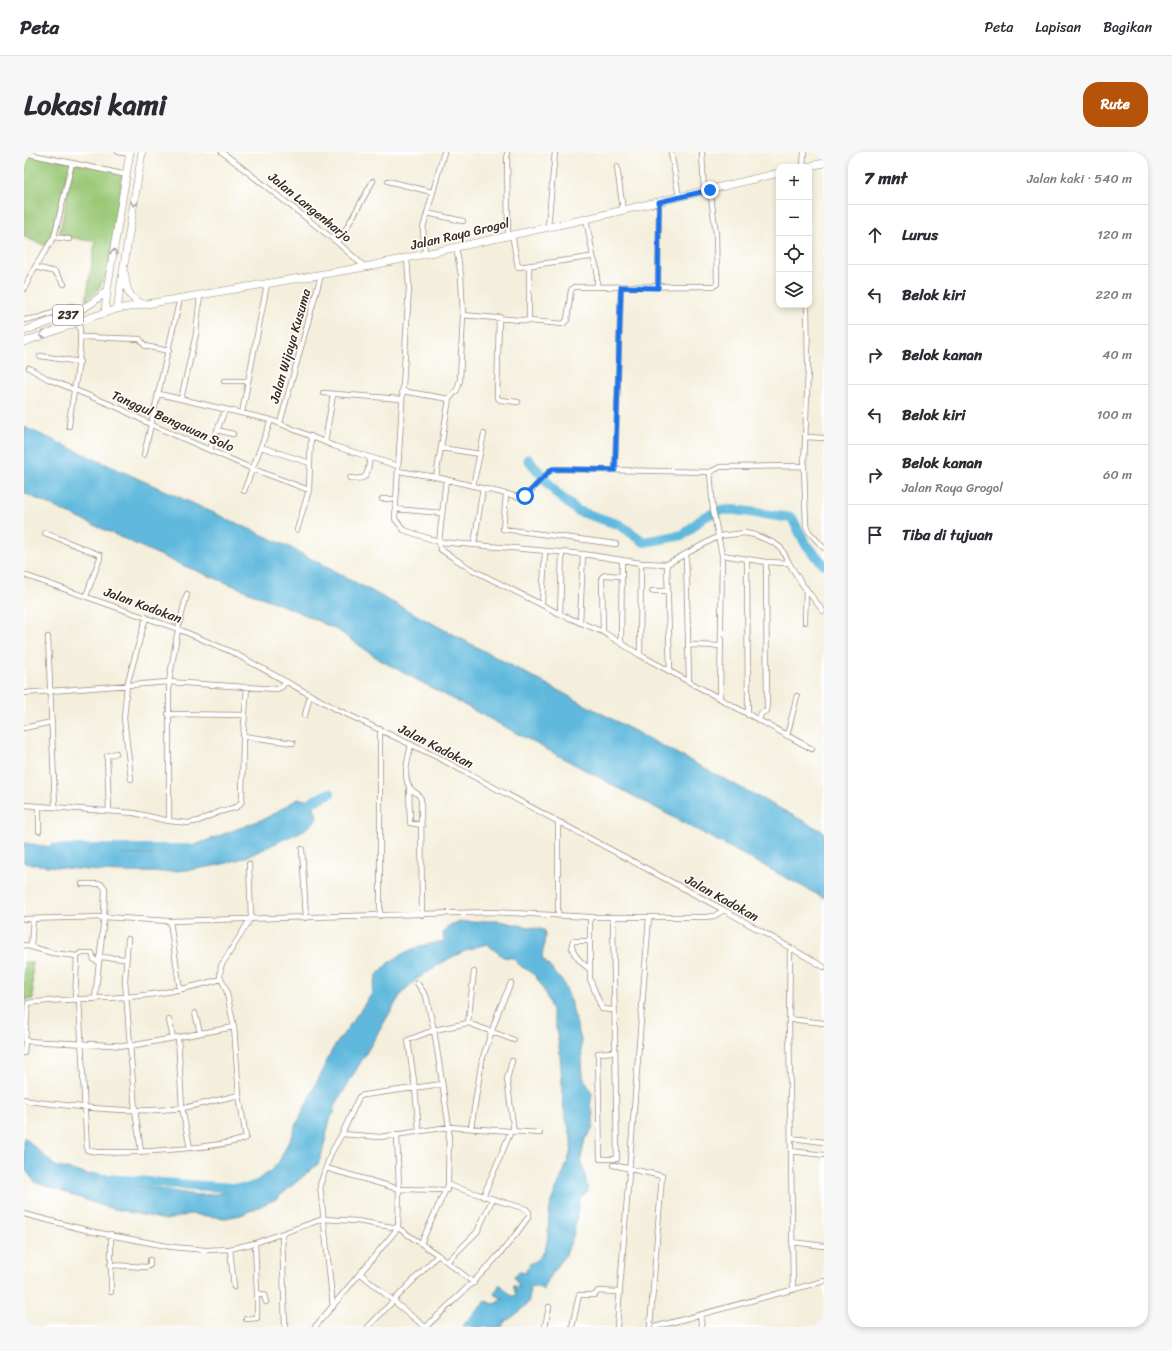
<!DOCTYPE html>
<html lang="id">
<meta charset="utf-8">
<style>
:root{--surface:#fff;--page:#f7f7f7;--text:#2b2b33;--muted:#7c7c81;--line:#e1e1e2;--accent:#b45309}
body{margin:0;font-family:Sriracha,sans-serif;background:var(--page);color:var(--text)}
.controls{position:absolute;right:12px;top:12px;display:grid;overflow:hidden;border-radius:8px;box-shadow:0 2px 6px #0003}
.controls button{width:36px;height:36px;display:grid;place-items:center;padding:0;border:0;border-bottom:1px solid var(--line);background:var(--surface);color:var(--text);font:20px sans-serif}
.stop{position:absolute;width:12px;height:12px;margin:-9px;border:3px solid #1a73e8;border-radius:50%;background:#fff}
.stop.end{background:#1a73e8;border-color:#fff;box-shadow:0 1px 4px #0008}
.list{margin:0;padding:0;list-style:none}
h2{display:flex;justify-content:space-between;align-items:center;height:52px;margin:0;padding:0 16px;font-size:17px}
h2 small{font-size:13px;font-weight:400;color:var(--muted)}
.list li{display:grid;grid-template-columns:26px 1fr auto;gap:12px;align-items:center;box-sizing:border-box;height:60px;padding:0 16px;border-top:1px solid var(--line)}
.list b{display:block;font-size:15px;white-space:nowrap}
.list p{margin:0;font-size:13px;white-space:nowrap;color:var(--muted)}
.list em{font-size:13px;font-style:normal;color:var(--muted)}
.icon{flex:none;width:22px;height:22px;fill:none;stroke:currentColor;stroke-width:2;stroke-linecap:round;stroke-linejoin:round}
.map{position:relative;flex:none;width:800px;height:1175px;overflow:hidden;border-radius:16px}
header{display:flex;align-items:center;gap:24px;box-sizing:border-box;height:56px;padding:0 20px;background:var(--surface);border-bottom:1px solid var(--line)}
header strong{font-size:19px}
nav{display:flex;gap:22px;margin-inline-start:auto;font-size:14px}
.intro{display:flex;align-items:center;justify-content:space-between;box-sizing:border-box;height:96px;padding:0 24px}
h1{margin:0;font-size:28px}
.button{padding:10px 18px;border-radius:16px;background:var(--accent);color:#fff;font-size:14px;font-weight:700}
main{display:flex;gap:24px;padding:0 24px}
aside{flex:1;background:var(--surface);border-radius:16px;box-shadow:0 2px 6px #0003}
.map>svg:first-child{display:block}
.green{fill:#9ac876;stroke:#6a794a}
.water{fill:#60b9dd;stroke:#4e727e}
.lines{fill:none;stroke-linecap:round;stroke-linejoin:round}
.river{stroke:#60b9dd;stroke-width:10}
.street-casing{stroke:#988c7d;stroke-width:6}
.primary-casing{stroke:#988c7d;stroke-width:8}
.street{stroke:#fff;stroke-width:4.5}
.primary{stroke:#fff;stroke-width:7}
.oneway{stroke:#a79f9a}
.route{stroke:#1a73e8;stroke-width:5}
.labels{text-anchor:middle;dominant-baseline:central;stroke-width:3;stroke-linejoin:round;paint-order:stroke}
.shield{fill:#fff;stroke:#766a62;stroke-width:1}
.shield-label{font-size:12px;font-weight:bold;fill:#3b2a1e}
.street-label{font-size:13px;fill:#3b2a1e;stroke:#fff}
</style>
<header>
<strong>Peta</strong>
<nav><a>Peta</a><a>Lapisan</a><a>Bagikan</a></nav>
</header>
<div class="intro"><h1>Lokasi kami</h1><a class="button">Rute</a></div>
<main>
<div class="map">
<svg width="800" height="1175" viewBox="0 0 800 1175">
<rect width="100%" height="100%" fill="#fff"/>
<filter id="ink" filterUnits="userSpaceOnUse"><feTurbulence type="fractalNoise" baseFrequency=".025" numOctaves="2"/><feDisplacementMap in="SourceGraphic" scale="8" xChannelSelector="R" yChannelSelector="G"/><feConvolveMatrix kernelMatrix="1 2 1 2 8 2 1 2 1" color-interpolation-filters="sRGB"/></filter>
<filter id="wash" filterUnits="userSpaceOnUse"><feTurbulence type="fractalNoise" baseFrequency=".012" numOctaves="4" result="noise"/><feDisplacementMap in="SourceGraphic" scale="16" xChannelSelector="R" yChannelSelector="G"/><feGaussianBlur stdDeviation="0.9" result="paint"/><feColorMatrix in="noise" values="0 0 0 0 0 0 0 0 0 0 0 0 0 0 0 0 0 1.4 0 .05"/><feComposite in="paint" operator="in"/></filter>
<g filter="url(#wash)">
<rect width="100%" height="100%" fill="#f4efdc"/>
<path class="green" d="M 0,0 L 46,10 L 31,77 L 22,94 L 0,85 Z
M 50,11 L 99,20 L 84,118 L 74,138 L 62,149 L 71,90 L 35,83 Z
M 0,810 L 8,810 L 9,847 L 0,848 Z"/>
<path class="water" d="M 0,275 L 263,394 L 800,680 L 800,746 L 356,508 L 315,479 L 275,460 L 153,411 L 0,341 Z
M 274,647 C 288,647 291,654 293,666 C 287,677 269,683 258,688 C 244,695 231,702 216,707 C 154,728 65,720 0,711 L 0,691 L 62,700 L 123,703 L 144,700 L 163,696 L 242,666 Z
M 459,769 L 474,769 L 520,778 L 521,785 L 518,806 L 538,829 L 544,841 L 557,888 L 559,925 L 568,941 L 566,955 L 569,962 L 569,976 L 561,987 L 557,1006 L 564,1039 L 556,1046 L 549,1085 L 542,1102 L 527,1122 L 519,1138 L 513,1134 L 506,1135 C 505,1139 506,1144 505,1148 C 504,1154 487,1167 481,1169 L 478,1175 L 437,1175 L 462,1149 L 469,1152 L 474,1151 L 476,1147 L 480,1147 L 470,1142 L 476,1132 L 488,1144 L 492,1143 L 489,1133 L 496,1136 L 490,1124 L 495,1120 L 503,1121 L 502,1118 L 506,1114 L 505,1112 C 530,1102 522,1077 526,1056 C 530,1036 544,1017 547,996 C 549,982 542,971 540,957 C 536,913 538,864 512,825 C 509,820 503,818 498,815 C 495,813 492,809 489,806 L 479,805 L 463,792 C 435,798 396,821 377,842 L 309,957 L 311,959 L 306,967 L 298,1002 L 294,1012 L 252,1047 L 217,1063 L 201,1066 L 166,1062 L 142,1068 L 82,1055 L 11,1030 L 0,1016 L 0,985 L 31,1014 L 101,1032 L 172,1043 L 193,1042 L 220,1037 L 245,1020 L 255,1010 L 308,898 L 347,843 L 353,823 L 364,811 L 382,800 L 396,794 L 420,789 L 419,781 L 424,774 L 437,770 Z"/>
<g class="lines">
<path class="river" d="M 504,307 L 534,343 L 554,359 L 596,373 L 620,390 L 659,383 L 680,365 L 697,358 L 711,358 L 768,366 L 781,391 L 800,413
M 275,656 L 306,641
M 29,697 L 165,697
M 70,1026 L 222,1037 L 233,1033"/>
</g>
</g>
<g filter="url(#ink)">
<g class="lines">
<defs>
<path id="street" d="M 94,0 L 106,2
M 198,0 L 314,91 L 341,115
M 483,0 L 484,83
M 647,0 L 655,45
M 678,0 L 680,39
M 0,1 L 48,11
M 593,15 L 599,58
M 779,15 L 780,0
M 364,29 L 408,40
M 403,61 L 439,69
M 524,75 L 531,0
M 488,82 L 494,115 L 566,105 L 569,104 L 562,67
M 30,85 L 45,87
M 314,91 L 349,29
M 401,102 L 399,76 L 420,0
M 569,104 L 573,117 L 573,135
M 383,106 L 385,135 L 371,367 L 380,378 L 415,390 L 559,402 L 617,411 L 643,412 L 695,384 L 721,381 L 731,383 L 750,391 L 757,396 L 765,411
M 11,115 L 31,120 L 40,132
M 634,135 L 635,50
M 0,137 L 11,115 L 30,85 L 48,11 L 103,23
M 783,153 L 784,218 L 780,314 L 782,374 L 785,380 L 800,396
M 439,163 L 539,172 L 543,168 L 547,138 L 550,135 L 690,134 L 693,132 L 692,81 L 686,38
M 475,165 L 473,245 L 476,248 L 494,250
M 0,168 L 14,166 L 48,154
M 505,168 L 505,115
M 57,185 L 116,187 L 121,194 L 145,199
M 16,204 L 56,210
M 5,216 L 24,227 L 95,256 L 128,273 L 229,317 L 285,338
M 200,229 L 224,229
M 378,239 L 425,247
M 299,241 L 377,247
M 135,242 L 247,268 L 310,294 L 374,314
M 157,247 L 172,182 L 176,143
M 218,261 L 243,132
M 256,271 L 297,123
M 45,274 C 48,239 60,205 55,170
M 193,278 L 209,282
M 781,285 L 800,286
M 301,290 L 309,243
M 237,295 L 286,311
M 417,296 L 456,302
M 186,297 L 201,258
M 120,303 L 156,146
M 591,318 L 597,135
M 374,319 L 412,325 L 495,345 C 512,342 516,322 531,317 L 686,320 L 696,315 L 780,314
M 686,320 L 689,358 L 698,403 L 696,545
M 412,325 L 425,247 L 433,238 L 436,228 L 439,163 L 437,123 L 432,95
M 326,326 C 345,329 343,322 346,306
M 422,327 L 415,390 L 416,397 L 419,399 L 445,416 L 536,462 L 579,480 L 616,503 L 788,597
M 449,334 L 460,282
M 220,339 L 247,268
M 482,343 L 479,377 L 592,392
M 358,347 L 372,347
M 371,357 L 418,361
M 273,378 L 285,338 L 287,284
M 21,381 L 76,403 L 76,406 L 62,444
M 450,392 L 459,336
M 662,403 L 665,530
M 698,403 L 742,410 L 743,559 L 737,561 L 735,569
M 723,408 L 724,563
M 742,410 L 765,411 L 778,432 L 799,459
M 643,412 L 646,519
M 0,423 L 154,477 L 208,500 L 314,558 L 413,605 L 700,758 L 800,815
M 628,439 L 644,439
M 518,452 L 521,400
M 536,462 L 538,401
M 781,470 L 782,436
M 556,471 L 559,402
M 579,480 L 578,425 L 581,423 L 597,424
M 24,485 L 31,654
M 597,490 L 598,409
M 666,493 L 697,494
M 616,503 L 617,411
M 0,541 L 145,530 L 253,537 L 258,535 L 261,530
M 144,562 L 221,563
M 281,563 L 286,543
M 0,576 L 28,570
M 356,577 L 356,764
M 219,584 L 269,591
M 763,584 L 773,544
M 387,592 C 385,605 377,626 387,637 C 391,642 396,641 397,648 L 398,763
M 107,627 L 100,566 L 103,533 L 122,465
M 385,634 L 386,671 L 398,673
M 0,653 L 110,661 L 145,669 L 164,671 L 174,669 L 195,660 L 213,655 L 218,649 L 219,586 L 223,535
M 15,654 L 15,679
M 85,659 L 83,604 L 92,601
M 145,669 L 145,530 L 154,477 L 163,442
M 534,671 L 534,762
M 278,697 L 282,766
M 58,732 L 77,732 L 81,736 L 80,765 L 71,847
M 566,765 L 566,827 L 578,857 L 589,858
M 589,765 L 593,1007 L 576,1007 L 574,901 L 590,900
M 0,767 L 80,765 L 146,769 L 467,760 L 566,765 L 682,765 L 690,764 L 700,758
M 146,769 L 156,838
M 104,787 L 101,828 L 111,958 L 117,999
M 566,789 L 549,789 C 544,799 558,812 566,817
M 0,793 L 29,801 L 53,804
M 7,794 L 9,767
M 766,798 L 765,867 L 769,1138
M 75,805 L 102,807
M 393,831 L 402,844 L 410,878 L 425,975 L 424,1033 L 397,1091
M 51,848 L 53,804 L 57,801 L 68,801 L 70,808 L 74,809
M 55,848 L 63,998 C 82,1005 203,995 222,986 L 215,943 L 210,875 L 202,837 L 196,824 L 197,814 L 227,766 L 225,712
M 171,861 L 176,881
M 765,867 L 800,871
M 145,868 L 149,886
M 444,871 L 490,888
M 154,885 L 158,956 L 166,996
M 1,889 L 106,894 L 210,875
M 0,901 L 4,851 C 36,847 69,847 102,845 C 134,843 166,836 197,827
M 488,909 L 483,927 L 490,980
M 0,947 L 5,949 C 55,955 107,962 158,956 C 177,953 196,947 215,943
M 447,976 L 458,908 L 475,858 L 487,831
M 395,979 L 391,936 L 384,888 L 410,878 L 444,871 L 450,820
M 318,982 L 356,985 L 425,975 L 516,981
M 767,986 L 800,990
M 767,999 L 800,1003
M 589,1013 L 638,1024 L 626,1175
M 302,1016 L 375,1037 L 423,1038
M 459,1045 L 487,979
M 0,1062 L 70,1080 L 148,1095 L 182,1098 L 206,1097 L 231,1091 L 299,1067 L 333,1069 L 374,1076 L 414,1103 L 450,1131
M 258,1082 L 261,1175
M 768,1090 L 800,1094
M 231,1091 L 233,1141 L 240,1143 L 242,1150
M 206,1097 L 210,1135
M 423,1110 L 453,1080 L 468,1048
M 86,1113 L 123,1115 L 126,1113 L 126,1108
M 337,1122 L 401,1175
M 87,1140 L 87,1082
M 309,1155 L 296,1033 L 307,1001 L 318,982 L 335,945 L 340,943 L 418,932
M 676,1164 L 678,1175
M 222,1167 L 233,1166 L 233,1141
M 291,1175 L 374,1076 L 375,1037 L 373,982
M 344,1175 L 414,1103
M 402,1175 C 441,1137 474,1110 505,1064 L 505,1060 L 502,1057 L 424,1033
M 521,1175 L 525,1155
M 548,1175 L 555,1143 L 571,1143 L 574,1139 L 595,1140
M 593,1175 L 625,765
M 631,1175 L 800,1129"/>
<path id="primary" d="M 782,15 L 800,11
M 101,123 C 102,137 105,147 119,152
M 93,157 L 118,0
M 81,160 L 83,138 L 106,0
M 0,179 C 28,168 62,161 83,138
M 0,190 L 71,164 L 93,157 L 341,115 L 562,67 L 755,21"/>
</defs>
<use href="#street" class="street-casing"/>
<use href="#primary" class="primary-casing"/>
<use href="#street" class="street"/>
<use href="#primary" class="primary"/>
</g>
<defs><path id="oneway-chevron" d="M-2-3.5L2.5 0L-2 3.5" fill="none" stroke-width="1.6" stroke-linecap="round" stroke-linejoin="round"/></defs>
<g class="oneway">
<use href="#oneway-chevron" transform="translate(110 52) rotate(99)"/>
<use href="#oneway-chevron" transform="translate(90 100) rotate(-80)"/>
<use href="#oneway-chevron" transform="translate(18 183) rotate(159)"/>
</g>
</g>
<g class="lines" filter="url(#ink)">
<path class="route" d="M 501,344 L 528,317 L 591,318 L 597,135 L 634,136 L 635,50 L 686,38"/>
</g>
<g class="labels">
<rect class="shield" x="29" y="153" width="30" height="20" rx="3"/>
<g class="shield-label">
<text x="44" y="163">237</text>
</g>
<g class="street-label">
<text transform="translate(286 55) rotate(39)">Jalan Langenharjo</text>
<text transform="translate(436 82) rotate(-13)">Jalan Raya Grogol</text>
<text transform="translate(266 194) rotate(-74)">Jalan Wijaya Kusuma</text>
<text transform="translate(149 269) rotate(24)">Tanggul Bengawan Solo</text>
<text transform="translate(119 453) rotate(20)">Jalan Kadokan</text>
<text transform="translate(412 594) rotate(27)">Jalan Kadokan</text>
<text transform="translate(698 746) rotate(29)">Jalan Kadokan</text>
</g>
</g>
</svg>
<div class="controls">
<button>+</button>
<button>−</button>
<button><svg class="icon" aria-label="locate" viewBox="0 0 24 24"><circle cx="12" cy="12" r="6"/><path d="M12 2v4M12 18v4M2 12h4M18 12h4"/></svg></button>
<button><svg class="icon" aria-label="layers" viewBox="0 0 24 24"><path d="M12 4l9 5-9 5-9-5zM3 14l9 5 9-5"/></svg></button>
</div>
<div class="stop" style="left:501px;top:344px"></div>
<div class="stop end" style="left:686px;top:38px"></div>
</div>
<aside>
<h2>7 mnt<small>Jalan kaki · 540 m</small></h2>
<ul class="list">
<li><svg class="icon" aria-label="ahead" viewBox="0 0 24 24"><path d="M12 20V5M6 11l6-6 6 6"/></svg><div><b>Lurus</b></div><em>120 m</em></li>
<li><svg class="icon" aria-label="left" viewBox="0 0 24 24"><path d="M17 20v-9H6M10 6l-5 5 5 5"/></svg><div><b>Belok kiri</b></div><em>220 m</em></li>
<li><svg class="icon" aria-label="right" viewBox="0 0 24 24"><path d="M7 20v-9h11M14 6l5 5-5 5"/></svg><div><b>Belok kanan</b></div><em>40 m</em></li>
<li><svg class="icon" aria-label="left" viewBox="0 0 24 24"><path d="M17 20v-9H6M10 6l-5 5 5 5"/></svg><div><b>Belok kiri</b></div><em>100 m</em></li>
<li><svg class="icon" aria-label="right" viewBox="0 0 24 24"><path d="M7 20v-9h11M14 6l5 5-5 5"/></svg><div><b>Belok kanan</b><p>Jalan Raya Grogol</p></div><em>60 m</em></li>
<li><svg class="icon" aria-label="arrive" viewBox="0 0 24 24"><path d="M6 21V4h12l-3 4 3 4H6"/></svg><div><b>Tiba di tujuan</b></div></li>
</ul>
</aside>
</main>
